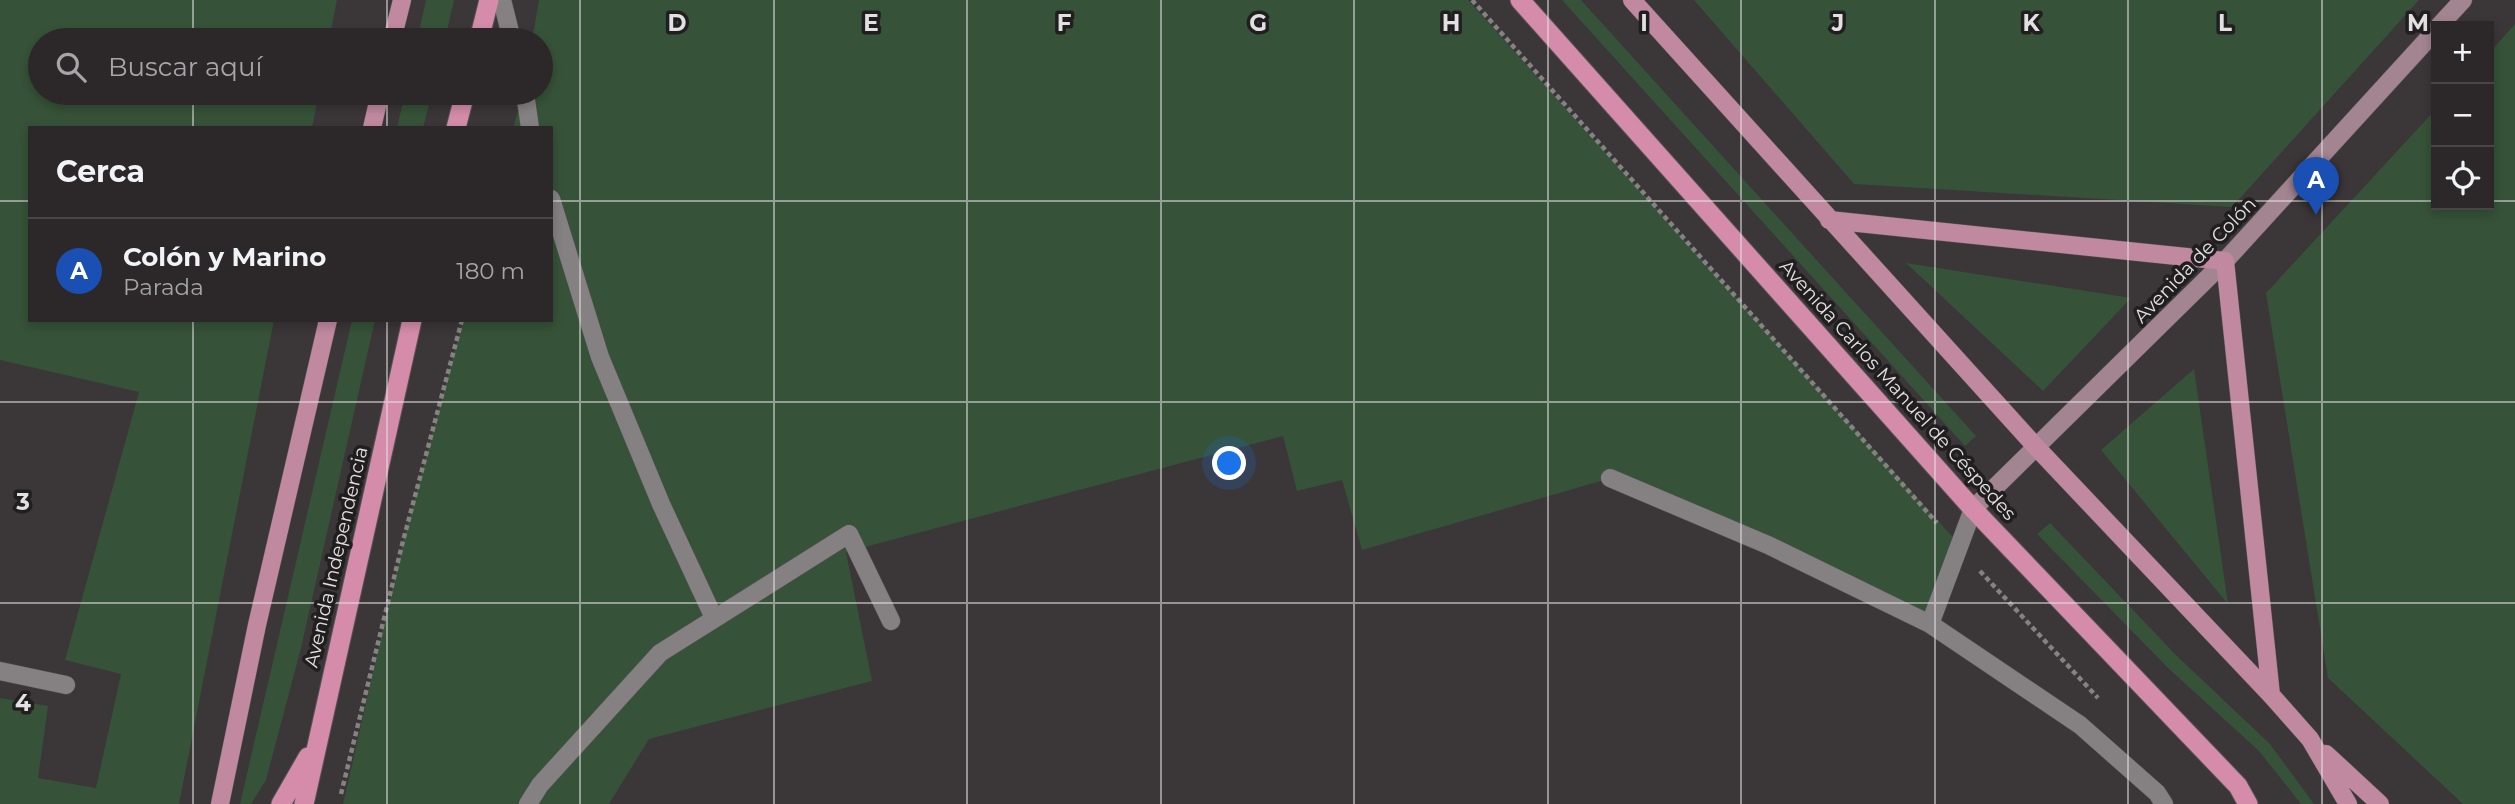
<!DOCTYPE html>
<html lang="es">
<meta charset="utf-8">
<style>
:root{--surface:#2c282a;--page:#383436;--text:#f1f3f6;--muted:#a6a6a8;--line:#484447;--accent:#5dd56d}
body{margin:0;font-family:Montserrat,sans-serif;background:var(--page);color:var(--text)}
.controls{position:absolute;right:21px;top:21px;display:grid;overflow:hidden;border-radius:0px;box-shadow:0 4px 10px #0003}
.controls button{width:63px;height:63px;display:grid;place-items:center;padding:0;border:0;border-bottom:2px solid var(--line);background:var(--surface);color:var(--text);font:35px sans-serif}
.you{position:absolute;left:1230px;top:464px;width:24px;height:24px;margin:-18px;border:5px solid #fff;border-radius:50%;background:#1a73e8;box-shadow:0 0 0 10px #1a73e833}
.badge{display:grid;place-items:center;width:46px;height:46px;border-radius:50%;background:var(--accent);color:#fff;font-size:23px;font-weight:700}
.pin{position:absolute;translate:-50% -58px;filter:drop-shadow(0 2px 4px #0008)}
.pin::after{content:'';position:absolute;top:37px;width:24px;height:21px;background:inherit;clip-path:polygon(0 0,100% 0,50% 100%)}
.list{margin:0;padding:0;list-style:none}
h2{display:flex;justify-content:space-between;align-items:center;height:91px;margin:0;padding:0 28px;font-size:30px}
h2 small{font-size:23px;font-weight:400;color:var(--muted)}
.list li{display:grid;grid-template-columns:46px 1fr auto;gap:21px;align-items:center;box-sizing:border-box;height:105px;padding:0 28px;border-top:2px solid var(--line)}
.list b{display:block;font-size:26px;white-space:nowrap}
.list p{margin:0;font-size:23px;white-space:nowrap;color:var(--muted)}
.list em{font-size:23px;font-style:normal;color:var(--muted)}
.icon{flex:none;width:38px;height:38px;fill:none;stroke:currentColor;stroke-width:2;stroke-linecap:round;stroke-linejoin:round}
.map{position:relative;flex:none;width:2515px;height:804px;overflow:hidden}
.search{position:absolute;background:var(--surface);box-shadow:0 4px 10px #0003;left:28px;top:28px;width:525px;height:77px;display:flex;align-items:center;gap:18px;box-sizing:border-box;padding:0 24px;border-radius:38px;color:var(--muted);font-size:26px}
.panel{position:absolute;background:var(--surface);box-shadow:0 4px 10px #0003;left:28px;top:126px;width:525px;height:196px;border-radius:0px}
.map>svg:first-child{display:block}
.green{fill:#365238}
.lines{fill:none;stroke-linecap:round;stroke-linejoin:round}
.service-casing{stroke:#585455;stroke-width:19}
.secondary-casing{stroke:#585455;stroke-width:19}
.primary-casing{stroke:#585455;stroke-width:19}
.trunk-casing{stroke:#585455;stroke-width:21}
.path{stroke:#868283;stroke-width:4.5;stroke-dasharray:5 3.5;stroke-linecap:butt}
.service{stroke:#858182;stroke-width:18}
.secondary{stroke:#a28591;stroke-width:18}
.primary{stroke:#c089a0;stroke-width:18}
.trunk{stroke:#d48caa;stroke-width:19}
.grid{fill:none;stroke:#e3e0e1;stroke-width:2;stroke-opacity:0.55}
.labels{text-anchor:middle;dominant-baseline:central;stroke-width:7;stroke-linejoin:round;paint-order:stroke}
.street-label{font-size:19px;fill:#e3e0e1;stroke:#201e1f}
.grid-label{font-size:23px;text-anchor:middle;font-weight:bold;fill:#e3e0e1;stroke:#201e1f;stroke-width:7;stroke-linejoin:round;paint-order:stroke}
</style>
<div class="map">
<svg width="2515" height="804" viewBox="0 0 2515 804">
<rect width="100%" height="100%" fill="#3b3638"/>
<path class="green" d="M 0,0 L 337,0 L 329,40 L 40,40 L 40,93 L 319,93 L 312,128 L 30,128 L 30,320 L 274,320 L 179,804 L 0,804 L 0,698 L 48,706 L 38,778 L 96,788 L 121,674 L 65,660 L 139,392 L 0,360 Z
M 426,0 L 454,0 L 445,40 L 417,40 Z
M 539,0 L 1468,0 L 1959,544 L 1930,624 L 1611,478 L 1362,550 L 1342,480 L 1297,491 L 1283,436 L 846,552 L 872,681 L 649,739 L 609,804 L 343,804 L 403,541 L 463,320 L 551,320 L 551,128 L 513,128 L 523,93 L 541,93 L 541,40 L 532,40 Z
M 1562,0 L 1581,0 L 1976,436 L 1965,446 Z
M 1694,0 L 2419,0 L 2232,207 L 1854,184 Z
M 2515,24 L 2515,804 L 2463,804 L 2328,678 L 2266,293 L 2436,109 L 2436,205 L 2489,205 L 2489,53 Z
M 405,93 L 432,93 L 423,128 L 397,128 Z
M 1906,263 L 2131,298 L 2043,391 Z
M 352,320 L 375,320 L 301,648 L 266,780 L 251,804 L 240,804 Z
M 2194,369 L 2228,604 L 2101,450 Z
M 2050,523 L 2176,655 L 2270,744 L 2314,804 L 2301,804 L 2259,751 L 2168,668 L 2037,534 Z"/>
<g class="lines">
<defs>
<path id="service" d="M 502,0 L 512,40
M 525,93 L 530,128
M 551,199 L 600,357 L 661,504 L 714,618
M 1610,478 L 1768,545 L 1930,624 L 2080,725 L 2157,793 L 2164,804
M 1930,624 L 1973,509
M 0,671 L 66,685
M 528,804 L 540,785 L 660,653 L 849,534 L 891,621"/>
<path id="secondary" d="M 2439,26 L 2463,0
M 1973,509 L 2225,261 L 2436,30"/>
<path id="primary" d="M 1632,0 L 2037,448 L 2271,695 L 2310,739 L 2348,804
M 392,40 L 402,0
M 372,128 L 380,93
M 1829,220 L 2225,261 L 2271,695
M 2326,754 L 2380,804
M 220,804 L 257,625 L 328,320"/>
<path id="trunk" d="M 1520,0 L 1973,509 L 2238,786 L 2248,804
M 479,40 L 489,0
M 456,128 L 465,93
M 281,804 L 308,757
M 304,804 L 412,320"/>
</defs>
<use href="#service" class="service-casing"/>
<use href="#secondary" class="secondary-casing"/>
<use href="#primary" class="primary-casing"/>
<use href="#trunk" class="trunk-casing"/>
<path class="path" d="M 1472,0 L 1937,523
M 1980,571 L 2098,698
M 341,794 L 403,541 L 462,320"/>
<use href="#service" class="service"/>
<use href="#secondary" class="secondary"/>
<use href="#primary" class="primary"/>
<use href="#trunk" class="trunk"/>
</g>
<path class="grid" d="M 193,0 L 193,40M 387,0 L 387,40M 580,0 L 580,804M 774,0 L 774,804M 967,0 L 967,804M 1161,0 L 1161,804M 1354,0 L 1354,804M 1548,0 L 1548,804M 1741,0 L 1741,804M 1935,0 L 1935,804M 2128,0 L 2128,804M 2322,0 L 2322,804M 193,93 L 193,128M 387,93 L 387,128M 0,201 L 30,201M 551,201 L 2436,201M 2489,201 L 2515,201M 193,320 L 193,804M 387,320 L 387,804M 0,402 L 2515,402M 0,603 L 2515,603"/>
<g class="labels">
<g class="street-label">
<text transform="translate(2195 260) rotate(-46)">Avenida de Colón</text>
<text transform="translate(1898 390) rotate(48)">Avenida Carlos Manuel de Céspedes</text>
<text transform="translate(336 557) rotate(-77)">Avenida Independencia</text>
</g>
</g>
<g class="grid-label">
<text x="677" y="31">D</text>
<text x="871" y="31">E</text>
<text x="1064" y="31">F</text>
<text x="1258" y="31">G</text>
<text x="1451" y="31">H</text>
<text x="1644" y="31">I</text>
<text x="1838" y="31">J</text>
<text x="2031" y="31">K</text>
<text x="2225" y="31">L</text>
<text x="2418" y="31">M</text>
<text x="23" y="510">3</text>
<text x="23" y="711">4</text>
</g>
</svg>
<div class="controls">
<button>+</button>
<button>−</button>
<button><svg class="icon" aria-label="locate" viewBox="0 0 24 24"><circle cx="12" cy="12" r="6"/><path d="M12 2v4M12 18v4M2 12h4M18 12h4"/></svg></button>
</div>
<div class="you"></div>
<div class="pin badge" style="left:2316px;top:215px;background:#1a4fb4">A</div>
<div class="search"><svg class="icon" aria-label="search" viewBox="0 0 24 24"><circle cx="10" cy="10" r="6"/><path d="M15 15l6 6"/></svg>Buscar aquí</div>
<section class="panel">
<h2>Cerca<small></small></h2>
<ul class="list">
<li><span class="badge" style="background:#1a4fb4">A</span><div><b>Colón y Marino</b><p>Parada</p></div><em>180 m</em></li>
</ul>
</section>
</div>
